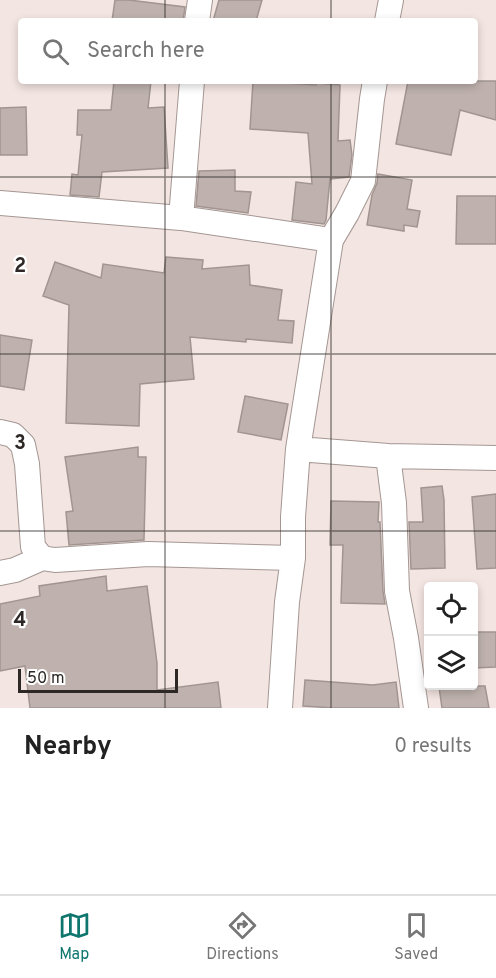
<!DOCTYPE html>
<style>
:root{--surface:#fff;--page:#f2f2f2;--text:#222;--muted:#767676;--line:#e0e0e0;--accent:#0f766e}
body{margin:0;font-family:Overpass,sans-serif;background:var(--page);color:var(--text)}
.controls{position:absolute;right:18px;bottom:18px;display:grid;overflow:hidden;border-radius:6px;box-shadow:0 3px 9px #0003}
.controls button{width:54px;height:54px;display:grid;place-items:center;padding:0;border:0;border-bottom:2px solid var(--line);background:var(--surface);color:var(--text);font:30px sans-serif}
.scale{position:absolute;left:18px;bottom:15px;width:160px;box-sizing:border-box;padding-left:6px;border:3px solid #2d2826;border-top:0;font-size:16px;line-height:21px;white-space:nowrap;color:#2d2826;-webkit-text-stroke:4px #fff;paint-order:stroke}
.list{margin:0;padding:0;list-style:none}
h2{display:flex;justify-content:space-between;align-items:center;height:78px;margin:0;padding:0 24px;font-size:26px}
h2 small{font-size:20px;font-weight:400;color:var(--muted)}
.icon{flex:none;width:33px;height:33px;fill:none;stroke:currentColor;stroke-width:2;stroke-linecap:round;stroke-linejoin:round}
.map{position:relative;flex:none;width:496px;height:708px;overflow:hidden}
.search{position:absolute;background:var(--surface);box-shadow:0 3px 9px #0003;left:18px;right:18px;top:18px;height:66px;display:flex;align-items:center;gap:15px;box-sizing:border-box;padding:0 21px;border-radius:6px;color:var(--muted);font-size:22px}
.sheet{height:186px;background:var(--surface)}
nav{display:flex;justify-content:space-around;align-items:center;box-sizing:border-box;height:84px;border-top:2px solid var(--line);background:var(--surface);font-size:16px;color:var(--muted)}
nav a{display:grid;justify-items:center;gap:3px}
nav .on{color:var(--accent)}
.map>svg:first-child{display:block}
.building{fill:#bfb2ae;stroke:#a19591;stroke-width:1.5}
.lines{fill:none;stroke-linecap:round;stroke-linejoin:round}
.minor-casing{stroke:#a49793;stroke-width:26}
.minor{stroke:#fff;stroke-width:24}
.grid{fill:none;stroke:#2d2826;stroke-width:1.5;stroke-opacity:0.55}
.grid-label{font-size:20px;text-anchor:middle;font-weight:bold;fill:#2d2826;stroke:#fff;stroke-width:4.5;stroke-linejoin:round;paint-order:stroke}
</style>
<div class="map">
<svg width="496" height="708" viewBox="0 0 496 708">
<rect width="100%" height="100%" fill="#f3e5e1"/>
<path class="building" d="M 115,0 L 129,0 L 185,7 L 183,21 L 112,21 Z
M 219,0 L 262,0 L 256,21 L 213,21 Z
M 114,81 L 151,81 L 148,108 L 164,107 L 168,168 L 102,172 L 99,197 L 70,195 L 72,174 L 78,175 L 82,135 L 77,135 L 78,110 L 111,110 Z
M 253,81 L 316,85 L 316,83 L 340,85 L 338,141 L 350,140 L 352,155 L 349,177 L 330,179 L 326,220 L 324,224 L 292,220 L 296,182 L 312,184 L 308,133 L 250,129 Z
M 408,81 L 496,81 L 496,120 L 460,110 L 451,155 L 396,144 Z
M 26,107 L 27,155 L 0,155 L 0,108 Z
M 235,170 L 235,191 L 251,192 L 248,213 L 196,206 L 199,171 Z
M 378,174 L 412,180 L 407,209 L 420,211 L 417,227 L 404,225 L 404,231 L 367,225 L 372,195 L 377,183 Z
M 457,196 L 496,196 L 496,244 L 456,244 Z
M 166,257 L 203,260 L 202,269 L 249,265 L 250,285 L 282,290 L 278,320 L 294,321 L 292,343 L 246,339 L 246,342 L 190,337 L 194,379 L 140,384 L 139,426 L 66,423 L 69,305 L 43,296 L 55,262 L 101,278 L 103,264 L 164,273 Z
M 0,335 L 32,340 L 24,390 L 0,386 Z
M 245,396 L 288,404 L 281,440 L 238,432 Z
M 138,447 L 138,457 L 146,457 L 144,540 L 69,545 L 66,512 L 73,511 L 65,457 Z
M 442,486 L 444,500 L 445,568 L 411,569 L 409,522 L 423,522 L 421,488 Z
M 496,494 L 496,568 L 477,569 L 472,497 Z
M 331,501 L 379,502 L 378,522 L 380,522 L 383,591 L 385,604 L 341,603 L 343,545 L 330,545 Z
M 106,576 L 107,591 L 147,586 L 157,663 L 157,690 L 218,682 L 221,708 L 30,708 L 25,666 L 0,671 L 0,604 L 40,596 L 39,586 Z
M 474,632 L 496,632 L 496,667 L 474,668 Z
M 305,680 L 373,685 L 396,682 L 399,708 L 334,708 L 303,706 Z
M 447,686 L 485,686 L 489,708 L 442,708 L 439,687 Z"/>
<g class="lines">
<defs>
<path id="minor" d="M 197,21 L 200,0
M 387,21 L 391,0
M 0,203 L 181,218 L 331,240
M 181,218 L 192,81
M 0,432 L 13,435 L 23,445 L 27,464 L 33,547 L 42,558
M 298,449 L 388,456 L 496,458
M 388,456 L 394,503 L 397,591 L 406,638 L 416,708
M 0,573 L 15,570 L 42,558 L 55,560 L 148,554 L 293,558
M 280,708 L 287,602 L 293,558 L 293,517 L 298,449 L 331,240 L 347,213 L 363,181 L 372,99 L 375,81"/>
</defs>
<use href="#minor" class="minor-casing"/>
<use href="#minor" class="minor"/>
</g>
<path class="grid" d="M 165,0 L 165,21M 331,0 L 331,21M 165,81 L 165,708M 331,81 L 331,708M 0,177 L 496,177M 0,354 L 496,354M 0,531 L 496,531"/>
<g class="grid-label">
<text x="20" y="272">2</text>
<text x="20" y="449">3</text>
<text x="20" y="626">4</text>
</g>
</svg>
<div class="controls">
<button><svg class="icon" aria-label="locate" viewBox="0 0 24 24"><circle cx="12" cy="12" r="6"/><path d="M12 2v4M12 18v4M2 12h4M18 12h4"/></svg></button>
<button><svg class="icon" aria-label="layers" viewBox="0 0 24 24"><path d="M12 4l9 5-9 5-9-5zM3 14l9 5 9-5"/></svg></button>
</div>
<div class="scale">50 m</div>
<div class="search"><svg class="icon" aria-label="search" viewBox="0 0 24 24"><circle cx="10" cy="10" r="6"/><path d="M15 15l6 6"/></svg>Search here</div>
</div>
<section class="sheet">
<h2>Nearby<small>0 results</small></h2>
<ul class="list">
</ul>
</section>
<nav>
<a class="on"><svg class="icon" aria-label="map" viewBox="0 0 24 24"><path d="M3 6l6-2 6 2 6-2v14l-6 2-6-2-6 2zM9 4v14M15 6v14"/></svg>Map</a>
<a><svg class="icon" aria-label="directions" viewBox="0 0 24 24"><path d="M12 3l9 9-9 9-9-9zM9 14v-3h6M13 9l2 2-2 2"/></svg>Directions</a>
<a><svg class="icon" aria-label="saved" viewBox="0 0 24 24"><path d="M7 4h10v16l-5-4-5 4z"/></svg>Saved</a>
</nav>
